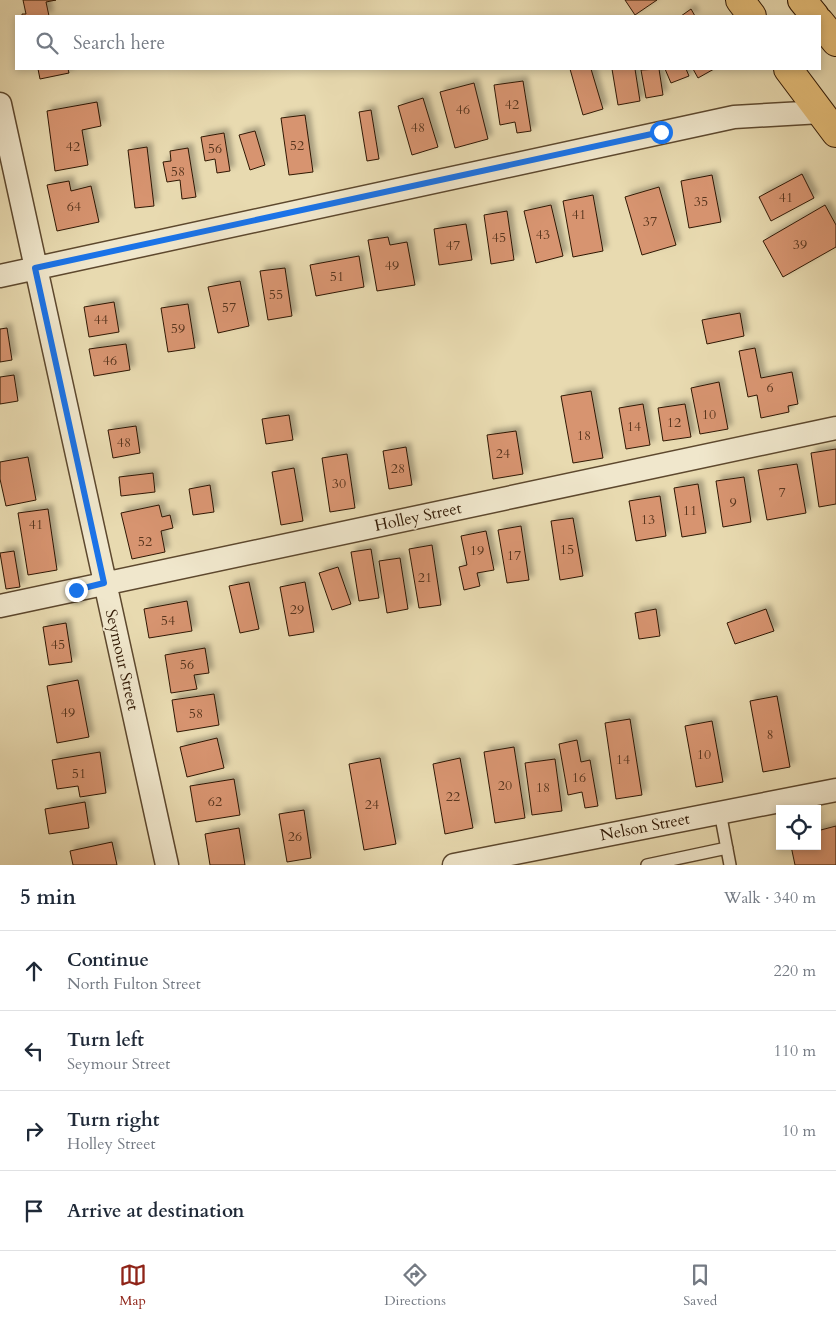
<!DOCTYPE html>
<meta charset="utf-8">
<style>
:root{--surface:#fff;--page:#f2f2f3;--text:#1f2937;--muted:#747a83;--line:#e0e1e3;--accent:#8f2418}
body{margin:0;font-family:Cardo,serif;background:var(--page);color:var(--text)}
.controls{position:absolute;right:15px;bottom:15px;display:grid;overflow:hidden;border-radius:0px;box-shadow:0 2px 8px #0003}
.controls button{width:45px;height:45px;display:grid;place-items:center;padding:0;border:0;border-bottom:1px solid var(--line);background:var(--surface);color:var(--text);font:25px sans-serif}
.stop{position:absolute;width:15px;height:15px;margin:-11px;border:4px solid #1a73e8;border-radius:50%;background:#fff}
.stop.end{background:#1a73e8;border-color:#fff;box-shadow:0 1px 5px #0008}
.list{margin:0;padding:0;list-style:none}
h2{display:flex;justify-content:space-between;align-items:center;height:65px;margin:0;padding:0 20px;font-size:21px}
h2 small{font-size:16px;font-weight:400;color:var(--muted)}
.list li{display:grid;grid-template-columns:32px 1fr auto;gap:15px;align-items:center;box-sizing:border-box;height:80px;padding:0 20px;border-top:1px solid var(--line)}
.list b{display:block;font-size:19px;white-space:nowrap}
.list p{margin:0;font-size:16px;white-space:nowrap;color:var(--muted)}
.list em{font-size:16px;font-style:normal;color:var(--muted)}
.icon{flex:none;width:28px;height:28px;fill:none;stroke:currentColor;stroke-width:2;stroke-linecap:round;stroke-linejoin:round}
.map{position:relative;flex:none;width:836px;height:865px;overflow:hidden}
.search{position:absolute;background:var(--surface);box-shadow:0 2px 8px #0003;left:15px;right:15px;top:15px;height:55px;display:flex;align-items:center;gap:12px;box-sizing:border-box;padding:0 18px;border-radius:0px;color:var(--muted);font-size:19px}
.sheet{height:385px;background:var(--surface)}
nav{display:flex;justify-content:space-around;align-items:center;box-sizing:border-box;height:70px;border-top:1px solid var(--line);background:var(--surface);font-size:14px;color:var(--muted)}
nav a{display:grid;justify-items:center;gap:2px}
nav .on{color:var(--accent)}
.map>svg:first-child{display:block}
.building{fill:#d79470;stroke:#2f1703;filter:url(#shadow)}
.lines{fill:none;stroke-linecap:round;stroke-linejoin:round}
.service-casing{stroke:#5d482e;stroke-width:14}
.minor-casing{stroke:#5d482e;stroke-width:25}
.trunk-casing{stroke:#2f1703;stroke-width:30}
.service{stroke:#f0e7cc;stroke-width:11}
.minor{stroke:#f0e7cc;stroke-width:22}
.trunk{stroke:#e4bd78;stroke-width:28}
.route{stroke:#1a73e8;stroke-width:6}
.labels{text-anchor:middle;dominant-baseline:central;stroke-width:4;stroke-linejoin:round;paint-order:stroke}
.number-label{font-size:14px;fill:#59361e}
.street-label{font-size:16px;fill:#2f1703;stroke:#f0e7cc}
</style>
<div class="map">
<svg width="836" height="865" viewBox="0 0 836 865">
<defs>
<filter id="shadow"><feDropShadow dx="4.5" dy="-4.5" stdDeviation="2.5" flood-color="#0004"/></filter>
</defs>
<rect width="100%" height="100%" fill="#e8dab0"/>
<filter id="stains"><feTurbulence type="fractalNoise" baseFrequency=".004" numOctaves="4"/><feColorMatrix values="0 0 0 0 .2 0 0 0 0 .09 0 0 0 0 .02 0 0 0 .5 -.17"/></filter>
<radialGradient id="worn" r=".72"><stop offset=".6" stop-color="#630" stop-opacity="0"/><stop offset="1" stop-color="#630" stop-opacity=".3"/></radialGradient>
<path class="building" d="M 23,0 L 56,0 L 46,2 L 49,16 L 22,16 L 22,14 L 26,14 Z
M 625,0 L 657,0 L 635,15 Z
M 691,9 L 695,16 L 681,16 Z
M 38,69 L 68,69 L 69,73 L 40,79 Z
M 570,69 L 591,69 L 603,109 L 583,115 Z
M 612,69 L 635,69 L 640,101 L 618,105 Z
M 659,69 L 663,95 L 646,98 L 641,70 Z
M 665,69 L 686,69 L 689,76 L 671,83 Z
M 693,69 L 714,69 L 698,78 Z
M 523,81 L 531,131 L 517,133 L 515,122 L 500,125 L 494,85 Z
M 474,83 L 488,139 L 455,148 L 440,92 Z
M 423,98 L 438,147 L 412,155 L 398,106 Z
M 97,102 L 101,126 L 82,130 L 88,165 L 55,171 L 47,111 Z
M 371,110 L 379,159 L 367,161 L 359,112 Z
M 305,115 L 313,172 L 289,175 L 281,118 Z
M 255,131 L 265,165 L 250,170 L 239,135 Z
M 224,133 L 230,171 L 217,173 L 215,159 L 205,161 L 201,137 Z
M 147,147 L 154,206 L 135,208 L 128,150 Z
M 188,148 L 196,197 L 182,199 L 180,180 L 167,182 L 163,162 L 171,161 L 170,151 Z
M 802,174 L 814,198 L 771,221 L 759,197 Z
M 712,175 L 721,222 L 689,228 L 681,181 Z
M 69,181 L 71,191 L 91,186 L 99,222 L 57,231 L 47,185 Z
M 659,187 L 676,245 L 642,255 L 625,197 Z
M 593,195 L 603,251 L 573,257 L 563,201 Z
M 551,205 L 563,256 L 536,263 L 524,211 Z
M 825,205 L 836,225 L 836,247 L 783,277 L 763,241 Z
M 507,211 L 514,260 L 491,264 L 484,215 Z
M 466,224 L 472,260 L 439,265 L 434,229 Z
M 388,237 L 390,245 L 407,242 L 415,285 L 377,291 L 368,240 Z
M 359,256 L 364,287 L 316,296 L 310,265 Z
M 285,268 L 292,316 L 268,320 L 260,271 Z
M 240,281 L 249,326 L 218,333 L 208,287 Z
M 114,302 L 119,332 L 89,337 L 84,307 Z
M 188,304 L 195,348 L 168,352 L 161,308 Z
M 740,313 L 744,336 L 707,344 L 702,320 Z
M 7,328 L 12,360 L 0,362 L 0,329 Z
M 126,344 L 130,370 L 94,376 L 89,349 Z
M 755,348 L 761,378 L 792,372 L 798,404 L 788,406 L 789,412 L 761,418 L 757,395 L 748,397 L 739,351 Z
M 14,375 L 18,401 L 0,404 L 0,377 Z
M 719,382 L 728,429 L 700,434 L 691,388 Z
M 591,391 L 603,458 L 573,463 L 561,396 Z
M 643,404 L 650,445 L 626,449 L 619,408 Z
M 685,404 L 691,437 L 663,441 L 658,408 Z
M 289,415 L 293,440 L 266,444 L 262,419 Z
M 136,426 L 140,453 L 113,458 L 108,430 Z
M 516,431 L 523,474 L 493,479 L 487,435 Z
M 406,447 L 412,485 L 389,489 L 383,451 Z
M 836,449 L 836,504 L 819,507 L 811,453 Z
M 347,454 L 355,508 L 330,512 L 322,458 Z
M 28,457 L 36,500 L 6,506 L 0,479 L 0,462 Z
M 797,464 L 806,513 L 767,520 L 758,470 Z
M 294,468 L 303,521 L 281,525 L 272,472 Z
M 153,473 L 155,492 L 121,496 L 119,477 Z
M 744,477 L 751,522 L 723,527 L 716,481 Z
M 698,484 L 706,533 L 682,537 L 674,488 Z
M 210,485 L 214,512 L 193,515 L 189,489 Z
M 660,496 L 666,536 L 636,541 L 629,501 Z
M 159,505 L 162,517 L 170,515 L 173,528 L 161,531 L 165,552 L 132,559 L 121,513 Z
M 48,509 L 57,570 L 28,575 L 18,513 Z
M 573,518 L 583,576 L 560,580 L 551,521 Z
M 521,526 L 529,580 L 507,583 L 498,530 Z
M 486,531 L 494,570 L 477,573 L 480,586 L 464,590 L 459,567 L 467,565 L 461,536 Z
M 432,545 L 441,605 L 419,608 L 409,549 Z
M 371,549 L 379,598 L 359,601 L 351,552 Z
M 14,551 L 20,587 L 6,589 L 0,553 Z
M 400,558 L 408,609 L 387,613 L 379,561 Z
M 338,567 L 351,604 L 332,610 L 319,573 Z
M 249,582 L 259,629 L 240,633 L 229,586 Z
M 305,582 L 314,632 L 289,636 L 280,587 Z
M 187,601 L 192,631 L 149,638 L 144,609 Z
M 656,609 L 660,636 L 639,639 L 635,613 Z
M 766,609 L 774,631 L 735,644 L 727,623 Z
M 66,623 L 72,662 L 49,665 L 43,627 Z
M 205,648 L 209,673 L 194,675 L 197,689 L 171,693 L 165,655 Z
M 78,680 L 89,737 L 57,743 L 47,686 Z
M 214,694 L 219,725 L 177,732 L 172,700 Z
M 777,696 L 790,767 L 763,772 L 750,701 Z
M 630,719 L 642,795 L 616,799 L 605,723 Z
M 712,721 L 723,782 L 696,787 L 685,726 Z
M 217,738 L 224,768 L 187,777 L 180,747 Z
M 577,740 L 581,762 L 590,760 L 598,806 L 585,808 L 582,792 L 568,795 L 559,744 Z
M 514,747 L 525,818 L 495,823 L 484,752 Z
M 100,752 L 106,793 L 80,797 L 78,786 L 57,789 L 52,760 Z
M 380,758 L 396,844 L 364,850 L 349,764 Z
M 460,758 L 473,828 L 445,834 L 433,764 Z
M 555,759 L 562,811 L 532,815 L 525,763 Z
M 234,779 L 240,815 L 196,822 L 190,786 Z
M 85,802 L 89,828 L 49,834 L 45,809 Z
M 304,810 L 311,858 L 287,862 L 279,814 Z
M 836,826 L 836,865 L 795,865 L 791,846 L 817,846 L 817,831 Z
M 239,828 L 245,865 L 210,865 L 205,834 Z
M 112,842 L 117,865 L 73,865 L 70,851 Z"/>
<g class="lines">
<defs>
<path id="service" d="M 720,812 L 730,865
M 647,865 L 727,848"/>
<path id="minor" d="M 0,104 L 167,865
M 0,276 L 734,117 L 821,112
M 0,606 L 836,428
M 454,865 L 836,790"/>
<path id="trunk" d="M 740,0 L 752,16
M 802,0 L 815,16
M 820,22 L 836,42
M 788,69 L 836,133"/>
</defs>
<use href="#service" class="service-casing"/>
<use href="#minor" class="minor-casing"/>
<use href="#trunk" class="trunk-casing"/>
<use href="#service" class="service"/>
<use href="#minor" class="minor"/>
<use href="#trunk" class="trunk"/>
</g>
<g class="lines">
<path class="route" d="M 76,590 L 104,583 L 35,268 L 661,132"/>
</g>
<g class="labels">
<g class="number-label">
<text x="512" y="104">42</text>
<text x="463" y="109">46</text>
<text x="418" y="127">48</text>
<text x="297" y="145">52</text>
<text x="73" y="146">42</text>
<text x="215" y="148">56</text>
<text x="178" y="171">58</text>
<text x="786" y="197">41</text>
<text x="701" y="201">35</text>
<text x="74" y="206">64</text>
<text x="579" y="214">41</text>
<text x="650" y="221">37</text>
<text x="543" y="234">43</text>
<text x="499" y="237">45</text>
<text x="800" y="244">39</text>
<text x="453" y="245">47</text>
<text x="392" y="265">49</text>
<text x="337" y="276">51</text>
<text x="276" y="294">55</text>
<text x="229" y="307">57</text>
<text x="101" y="319">44</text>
<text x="178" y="328">59</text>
<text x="110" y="360">46</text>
<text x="770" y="387">6</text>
<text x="709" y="414">10</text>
<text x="674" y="422">12</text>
<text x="634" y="426">14</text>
<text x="584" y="435">18</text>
<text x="124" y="442">48</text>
<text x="503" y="453">24</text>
<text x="398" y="468">28</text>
<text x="339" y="483">30</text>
<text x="782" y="492">7</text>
<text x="733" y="502">9</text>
<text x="690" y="510">11</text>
<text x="648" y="519">13</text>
<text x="36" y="524">41</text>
<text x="145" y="541">52</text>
<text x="567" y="549">15</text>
<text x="477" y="550">19</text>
<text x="514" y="555">17</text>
<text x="425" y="577">21</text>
<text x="297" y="609">29</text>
<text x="168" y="620">54</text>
<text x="58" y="644">45</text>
<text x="187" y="664">56</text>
<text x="68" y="712">49</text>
<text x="196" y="713">58</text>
<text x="770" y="734">8</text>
<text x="704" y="754">10</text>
<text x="623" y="759">14</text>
<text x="79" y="773">51</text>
<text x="579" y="777">16</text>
<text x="505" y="785">20</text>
<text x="543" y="787">18</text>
<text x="453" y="796">22</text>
<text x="215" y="801">62</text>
<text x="372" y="804">24</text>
<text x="295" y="836">26</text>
</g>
<g class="street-label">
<text transform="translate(418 517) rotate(-12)">Holley Street</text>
<text transform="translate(122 660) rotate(77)">Seymour Street</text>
<text transform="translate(645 827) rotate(-11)">Nelson Street</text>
</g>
</g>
<rect width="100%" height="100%" filter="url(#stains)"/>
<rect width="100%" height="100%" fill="url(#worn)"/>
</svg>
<div class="controls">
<button><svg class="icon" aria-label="locate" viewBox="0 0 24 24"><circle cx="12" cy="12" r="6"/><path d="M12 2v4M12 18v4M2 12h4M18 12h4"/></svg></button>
</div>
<div class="stop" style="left:661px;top:132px"></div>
<div class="stop end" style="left:76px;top:590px"></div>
<div class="search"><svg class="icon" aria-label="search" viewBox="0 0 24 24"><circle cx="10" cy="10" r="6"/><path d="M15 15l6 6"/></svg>Search here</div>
</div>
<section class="sheet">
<h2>5 min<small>Walk · 340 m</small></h2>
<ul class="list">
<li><svg class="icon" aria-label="ahead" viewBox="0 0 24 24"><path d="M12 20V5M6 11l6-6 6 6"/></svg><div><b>Continue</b><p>North Fulton Street</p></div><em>220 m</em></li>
<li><svg class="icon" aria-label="left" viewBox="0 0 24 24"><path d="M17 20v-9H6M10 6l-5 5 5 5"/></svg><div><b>Turn left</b><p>Seymour Street</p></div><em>110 m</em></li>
<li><svg class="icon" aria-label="right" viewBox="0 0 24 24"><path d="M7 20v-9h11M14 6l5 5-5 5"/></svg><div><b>Turn right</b><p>Holley Street</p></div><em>10 m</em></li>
<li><svg class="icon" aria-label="arrive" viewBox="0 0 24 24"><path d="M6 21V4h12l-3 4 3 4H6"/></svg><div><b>Arrive at destination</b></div></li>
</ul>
</section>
<nav>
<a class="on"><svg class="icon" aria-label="map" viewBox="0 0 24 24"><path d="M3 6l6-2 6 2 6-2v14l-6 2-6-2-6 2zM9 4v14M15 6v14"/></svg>Map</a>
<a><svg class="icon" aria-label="directions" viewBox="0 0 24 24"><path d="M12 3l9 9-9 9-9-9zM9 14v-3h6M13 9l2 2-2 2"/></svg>Directions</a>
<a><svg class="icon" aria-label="saved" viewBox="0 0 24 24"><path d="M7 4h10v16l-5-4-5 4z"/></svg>Saved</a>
</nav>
